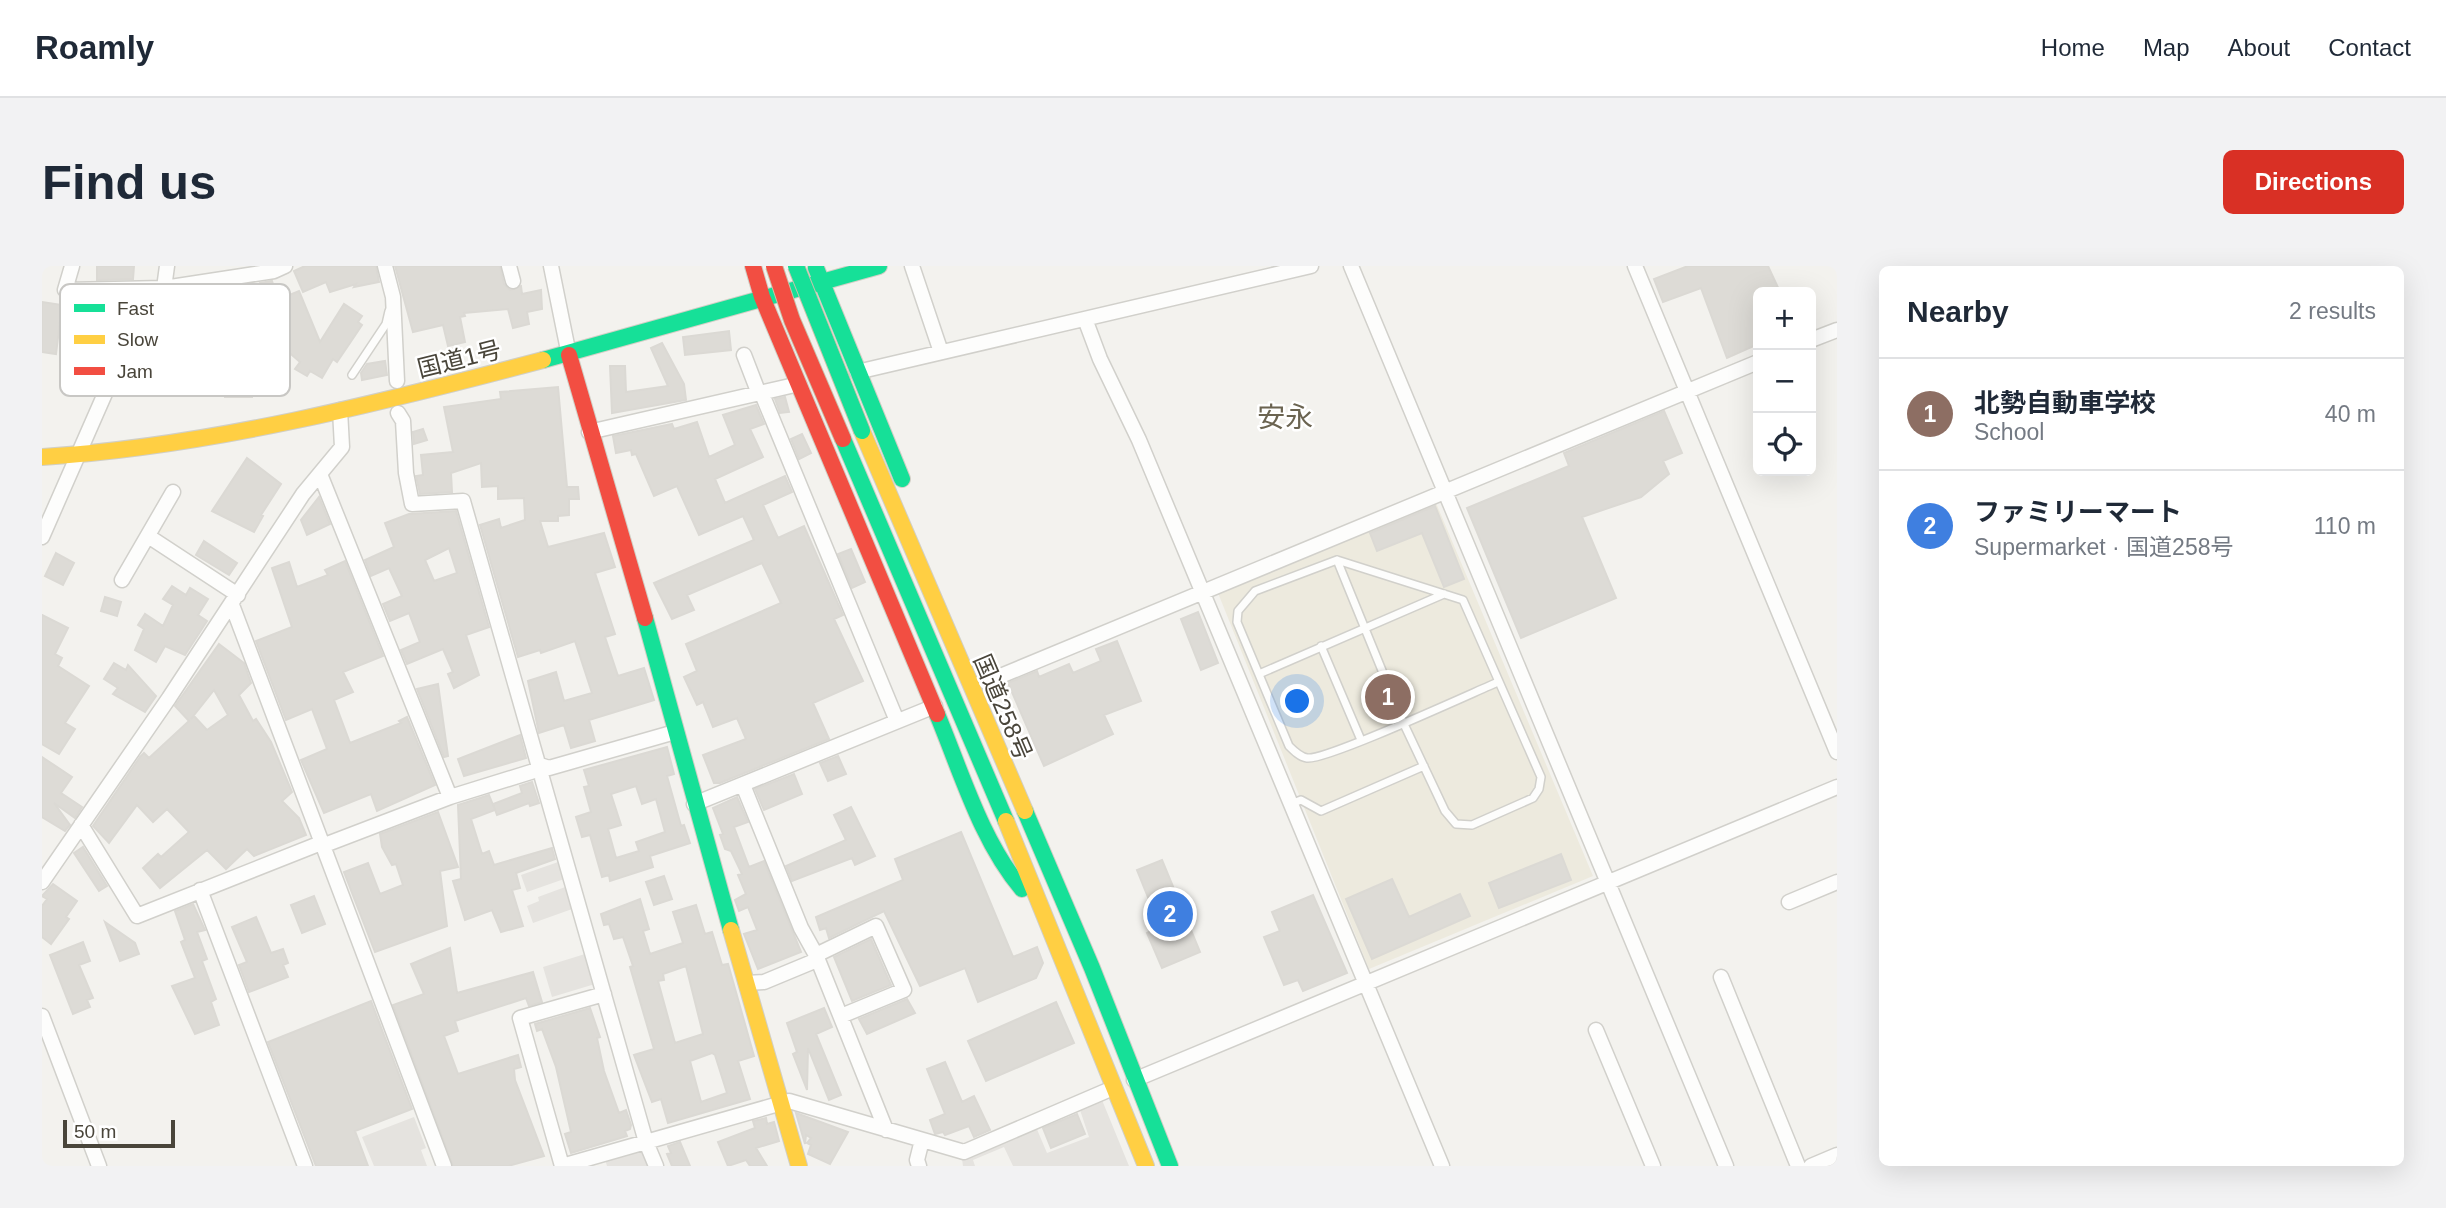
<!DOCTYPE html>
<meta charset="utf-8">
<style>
:root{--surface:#fff;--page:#f2f2f3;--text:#1f2937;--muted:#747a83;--line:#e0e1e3;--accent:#d93025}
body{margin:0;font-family:Arial,"Noto Sans JP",sans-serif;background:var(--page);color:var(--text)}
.controls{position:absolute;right:21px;top:21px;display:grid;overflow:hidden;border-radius:10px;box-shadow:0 7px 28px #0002}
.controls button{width:63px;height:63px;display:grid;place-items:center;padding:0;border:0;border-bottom:2px solid var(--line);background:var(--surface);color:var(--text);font:35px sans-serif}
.scale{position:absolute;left:21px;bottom:18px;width:112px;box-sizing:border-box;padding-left:7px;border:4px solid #49453a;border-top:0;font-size:19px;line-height:24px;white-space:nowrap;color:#49453a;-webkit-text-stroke:5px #fff;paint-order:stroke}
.you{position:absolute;left:1256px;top:436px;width:24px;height:24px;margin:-18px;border:5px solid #fff;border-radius:50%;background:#1a73e8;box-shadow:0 0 0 10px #1a73e833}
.badge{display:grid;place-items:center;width:46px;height:46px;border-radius:50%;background:var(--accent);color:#fff;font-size:23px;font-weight:700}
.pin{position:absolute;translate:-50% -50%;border:4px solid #fff;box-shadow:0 2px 7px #0006}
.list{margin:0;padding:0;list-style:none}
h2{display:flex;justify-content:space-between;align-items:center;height:91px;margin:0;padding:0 28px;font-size:30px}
h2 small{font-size:23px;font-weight:400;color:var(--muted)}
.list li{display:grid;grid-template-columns:46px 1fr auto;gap:21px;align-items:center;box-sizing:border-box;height:112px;padding:0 28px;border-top:2px solid var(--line)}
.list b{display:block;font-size:26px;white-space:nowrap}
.list p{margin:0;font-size:23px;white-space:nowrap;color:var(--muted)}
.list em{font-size:23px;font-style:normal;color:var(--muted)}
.icon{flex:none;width:38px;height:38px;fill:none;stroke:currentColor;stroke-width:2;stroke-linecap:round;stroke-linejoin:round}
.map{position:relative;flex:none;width:1795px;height:900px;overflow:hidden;border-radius:10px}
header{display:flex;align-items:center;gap:42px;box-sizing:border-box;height:98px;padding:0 35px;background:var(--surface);border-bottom:2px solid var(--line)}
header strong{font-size:33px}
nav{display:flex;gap:38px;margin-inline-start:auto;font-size:24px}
.intro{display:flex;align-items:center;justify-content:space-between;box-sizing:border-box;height:168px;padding:0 42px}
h1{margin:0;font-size:49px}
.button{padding:18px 32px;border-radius:10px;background:var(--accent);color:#fff;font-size:24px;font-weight:700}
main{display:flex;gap:42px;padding:0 42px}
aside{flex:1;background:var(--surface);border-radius:10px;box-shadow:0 7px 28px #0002}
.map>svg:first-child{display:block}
.education{fill:#edeade}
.parking{fill:#e5e3df}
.building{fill:#dddbd6;stroke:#dbd9d4;stroke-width:2;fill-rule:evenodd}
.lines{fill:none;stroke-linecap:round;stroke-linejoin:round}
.lane-casing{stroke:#d1d0cb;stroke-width:10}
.street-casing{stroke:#d1d0cb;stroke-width:17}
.fast-casing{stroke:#d1cfc5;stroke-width:18}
.slow-casing{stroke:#d1cfc5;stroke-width:18}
.jam-casing{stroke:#d1cfc5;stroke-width:18}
.lane{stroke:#fdfdfc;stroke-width:7}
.street{stroke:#fdfdfc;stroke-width:14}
.fast{stroke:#16e098;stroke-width:16}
.slow{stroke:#ffcf43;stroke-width:16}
.jam{stroke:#f24e42;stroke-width:16}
.fast-bridge-casing{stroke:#c8c2ab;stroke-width:18;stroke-linecap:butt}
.jam-bridge-casing{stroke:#c8c2ab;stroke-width:18;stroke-linecap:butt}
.fast-bridge{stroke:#16e098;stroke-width:16}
.jam-bridge{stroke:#f24e42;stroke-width:16}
.labels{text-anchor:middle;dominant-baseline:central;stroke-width:5;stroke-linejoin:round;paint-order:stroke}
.street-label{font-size:24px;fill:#49453a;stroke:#fff}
.quarter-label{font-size:28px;fill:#6b6451;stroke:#fff}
.key{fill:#fff;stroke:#c8c7c4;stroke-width:2}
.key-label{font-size:19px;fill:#49453a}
</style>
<header>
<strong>Roamly</strong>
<nav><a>Home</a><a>Map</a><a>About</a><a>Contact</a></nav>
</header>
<div class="intro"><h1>Find us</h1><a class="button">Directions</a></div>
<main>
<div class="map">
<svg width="1795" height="900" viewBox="0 0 1795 900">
<rect width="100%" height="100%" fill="#f3f2ee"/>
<path class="education" d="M 1394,237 L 1551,610 L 1327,703 L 1176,327 Z"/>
<path class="parking" d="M 519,595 L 525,612 L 485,626 L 479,609 Z
M 526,620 L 533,642 L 491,657 L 485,640 L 497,635 L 496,631 Z
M 543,688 L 553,718 L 510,731 L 501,701 Z
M 1060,834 L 1087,900 L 971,900 L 962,881 L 931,894 L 933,900 L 921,900 L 920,893 L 994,861 L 1005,887 L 1047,871 L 1038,844 Z
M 372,851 L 384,882 L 379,884 L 385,900 L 332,900 L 320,871 Z
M 601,882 L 609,900 L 565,900 L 563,893 Z"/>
<path class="building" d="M 55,0 L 92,0 L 91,13 L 55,14 Z
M 263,0 L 334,0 L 337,16 L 312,21 L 314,18 L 288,26 L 284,16 L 261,26 L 252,5 Z
M 353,0 L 458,0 L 462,18 L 468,24 L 479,20 L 480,28 L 499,24 L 500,43 L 485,46 L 487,58 L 471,62 L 466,43 L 422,47 L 423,50 L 418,51 L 423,76 L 406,80 L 401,59 L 371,66 Z
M 1646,0 L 1726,0 L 1738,26 L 1716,26 L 1716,78 L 1685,92 L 1659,22 L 1621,36 L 1612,13 Z
M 230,15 L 236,33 L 225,37 L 218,17 Z
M 257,25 L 278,76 L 302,38 L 320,50 L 316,56 L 320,59 L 312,71 L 295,96 L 291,93 L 280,112 L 268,105 L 265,110 L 253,103 L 258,96 L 227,69 L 247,49 L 240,32 Z
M 0,36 L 20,39 L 14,88 L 0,86 Z
M 687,65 L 689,84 L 643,89 L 641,71 Z
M 620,77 L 642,118 L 644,134 L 570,147 L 568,100 L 583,100 L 584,126 L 626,120 L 609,82 Z
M 343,95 L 345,109 L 320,114 L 319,107 L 325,98 Z
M 184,112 L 210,113 L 210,131 L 183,131 Z
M 516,121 L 525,221 L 536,221 L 537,233 L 527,233 L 527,249 L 516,250 L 516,255 L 498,255 L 506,281 L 562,267 L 573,301 L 553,307 L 573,368 L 563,371 L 576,410 L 602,402 L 612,434 L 547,454 L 553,475 L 529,482 L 522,459 L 497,467 L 486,415 L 514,406 L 522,435 L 550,427 L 533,375 L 499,387 L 498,384 L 476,391 L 438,259 L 457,253 L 459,262 L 483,254 L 482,232 L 456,233 L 456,220 L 440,221 L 439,197 L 409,207 L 410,226 L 378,228 L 374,210 L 381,209 L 379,189 L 411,186 L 402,141 L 459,133 L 458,126 Z
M 743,131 L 747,146 L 738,147 L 733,133 Z
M 714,139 L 722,158 L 708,163 L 721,191 L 673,213 L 683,237 L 743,210 L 750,226 L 721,239 L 736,272 L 762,260 L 801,349 L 792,353 L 821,415 L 771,437 L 787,473 L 678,517 L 672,517 L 661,489 L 704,473 L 695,452 L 671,461 L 661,436 L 655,439 L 642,411 L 655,405 L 644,378 L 739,337 L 720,297 L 645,329 L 652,344 L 630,353 L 612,317 L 712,274 L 701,250 L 657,269 L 635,220 L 612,230 L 594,188 L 590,189 L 589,184 L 574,187 L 571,170 L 630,158 L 632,163 L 655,156 L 667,191 L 693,179 L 681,149 Z
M 1622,145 L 1640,187 L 1621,195 L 1627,208 L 1599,231 L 1540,251 L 1574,332 L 1479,372 L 1425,242 L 1527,200 L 1522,187 Z
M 381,163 L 385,174 L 372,178 L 371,166 Z
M 760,168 L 769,187 L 757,193 L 749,173 Z
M 205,192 L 239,218 L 219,249 L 221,250 L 212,266 L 170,245 Z
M 277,231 L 288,258 L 265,269 L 259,254 Z
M 1393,240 L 1422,313 L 1402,321 L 1380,267 L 1335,285 L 1328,267 Z
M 414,245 L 447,361 L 424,369 L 437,409 L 412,422 L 406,408 L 411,406 L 401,383 L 365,398 L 359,384 L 378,376 L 367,347 L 348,355 L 341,338 L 360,330 L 347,302 L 329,310 L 323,294 L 352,281 L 343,257 L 367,248 ZM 407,282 L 415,307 L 392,315 L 383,294 Z
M 162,275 L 195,297 L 187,309 L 154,289 Z
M 809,283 L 823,316 L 810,322 L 796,288 Z
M 14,287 L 32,297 L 21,319 L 3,310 Z
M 303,295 L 341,390 L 301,406 L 311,426 L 292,434 L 308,477 L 359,457 L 357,455 L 365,451 L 393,519 L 335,545 L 329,528 L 282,547 L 259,494 L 285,483 L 270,443 L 244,454 L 214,375 L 250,361 L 230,302 L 247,296 L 255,321 L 286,309 L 283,304 Z
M 130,320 L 144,329 L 148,322 L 166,333 L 156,349 L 165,355 L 143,389 L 123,380 L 114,396 L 93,384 L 102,363 L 96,359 L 103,348 L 121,360 L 131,339 L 121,333 Z
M 63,331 L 79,336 L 75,350 L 59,345 Z
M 1156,346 L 1176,397 L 1159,404 L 1139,353 Z
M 0,349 L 26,362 L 13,388 L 20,392 L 16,400 L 47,420 L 23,457 L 33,463 L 17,488 L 0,478 Z
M 1075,375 L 1099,435 L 1062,449 L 1071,468 L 1002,500 L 966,417 L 995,405 L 997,411 L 1027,398 L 1031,407 L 1059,395 L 1054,383 Z
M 177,378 L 202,397 L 209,417 L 197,429 L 211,455 L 214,453 L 229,476 L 250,526 L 240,535 L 257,552 L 264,569 L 212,590 L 205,583 L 184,603 L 165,584 L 118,622 L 101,602 L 116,588 L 119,591 L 147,566 L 125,543 L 111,556 L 95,539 L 67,577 L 51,560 L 98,491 L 102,487 L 107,492 L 147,455 L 133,440 ZM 172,424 L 186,449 L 165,464 L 152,450 L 149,453 Z
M 72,397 L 84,404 L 86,399 L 114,430 L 103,446 L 71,428 L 76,422 L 62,413 Z
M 396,418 L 406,490 L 402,491 L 375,423 Z
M 478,469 L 484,492 L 422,510 L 416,493 Z
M 625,481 L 632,508 L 625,510 L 639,560 L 642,559 L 648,577 L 608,590 L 611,601 L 568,615 L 567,609 L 560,611 L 548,569 L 540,571 L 534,551 L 549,546 L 542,521 L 547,520 L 542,504 ZM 594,520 L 600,538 L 614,533 L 623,566 L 594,576 L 597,585 L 574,592 L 566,563 L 579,559 L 569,528 Z
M 796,490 L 804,508 L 786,515 L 778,497 Z
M 0,491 L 30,511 L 19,527 L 40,541 L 33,552 L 12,537 L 28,559 L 23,565 L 0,551 Z
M 752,508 L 760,528 L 722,544 L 713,523 Z
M 490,516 L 497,537 L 488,540 L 487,537 L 455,549 L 451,538 L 480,527 L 478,520 Z
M 447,529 L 453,544 L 429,553 L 440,588 L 447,585 L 452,599 L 510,582 L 513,593 L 474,607 L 478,622 L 470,624 L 481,660 L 459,666 L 450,644 L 423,654 L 411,615 L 419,613 L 416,539 Z
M 695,531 L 706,556 L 692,561 L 707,601 L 722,595 L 759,686 L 716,703 L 702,668 L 715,664 L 706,641 L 697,645 L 693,634 L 704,628 L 696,609 L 700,608 L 689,585 L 683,583 L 678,569 L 681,568 L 671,542 Z
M 809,541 L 833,590 L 813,599 L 810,592 L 750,615 L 744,600 L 804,574 L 792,549 Z
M 396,546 L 416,601 L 398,605 L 405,660 L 333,686 L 302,606 L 326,597 L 338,628 L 361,619 L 354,598 L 350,599 L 340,581 L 338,568 Z
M 919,566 L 971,691 L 995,681 L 1001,697 L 994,712 L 936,736 L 923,702 L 878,720 L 842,645 L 787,672 L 784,662 L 778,664 L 774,651 L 861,614 L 853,593 Z
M 41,581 L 65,620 L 57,625 L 32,587 Z
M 1519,588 L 1529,614 L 1457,642 L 1447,617 Z
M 1120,594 L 1158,686 L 1120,702 L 1105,667 L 1118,661 L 1095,604 Z
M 622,610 L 630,633 L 612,639 L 604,616 Z
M 1350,613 L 1367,651 L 1418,628 L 1428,650 L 1330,693 L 1304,633 Z
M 11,618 L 35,635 L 24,651 L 27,653 L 9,678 L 0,671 L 0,640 L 5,633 L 0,630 Z
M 1271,629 L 1305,707 L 1261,725 L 1256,714 L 1242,719 L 1222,671 L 1238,665 L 1230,646 Z
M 272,630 L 283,658 L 260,667 L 249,639 Z
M 598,633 L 607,663 L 601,665 L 608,688 L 641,677 L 631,646 L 654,639 L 663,668 L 670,666 L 680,699 L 686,698 L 712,790 L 696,795 L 708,833 L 626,857 L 619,833 L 610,836 L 592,789 L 612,783 L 588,701 L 591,700 L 581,671 L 572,673 L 567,658 L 562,659 L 559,648 ZM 644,700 L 661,768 L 633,777 L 616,715 L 622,714 L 621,708 ZM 670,787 L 673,789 L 685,827 L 659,836 L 648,795 Z
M 151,638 L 163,664 L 155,666 L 165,693 L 160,695 L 174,733 L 169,736 L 177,759 L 153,768 L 130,720 L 153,712 L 139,676 L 143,674 L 133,645 Z
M 214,651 L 229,687 L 241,683 L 246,697 L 241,699 L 246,711 L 207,726 L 197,699 L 205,696 L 190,661 Z
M 63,656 L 93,677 L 97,688 L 78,695 Z
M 829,673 L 849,719 L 810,735 L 792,691 Z
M 41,676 L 48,695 L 37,699 L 51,732 L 45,734 L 48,741 L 31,748 L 8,689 Z
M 408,682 L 415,727 L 491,706 L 500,736 L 487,740 L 484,732 L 413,755 L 416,765 L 402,770 L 416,808 L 476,789 L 479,801 L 472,803 L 473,814 L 502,890 L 466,900 L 411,900 L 351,739 L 382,728 L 369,698 Z
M 865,733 L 873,747 L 825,768 L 817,753 Z
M 329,735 L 370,843 L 313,865 L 326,900 L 274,900 L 226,776 Z
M 1014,736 L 1032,777 L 944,815 L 926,775 Z
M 548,742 L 558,771 L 555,772 L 562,805 L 577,847 L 584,844 L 589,859 L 588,863 L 583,865 L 585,870 L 529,887 L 523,868 L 529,866 L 514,801 L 500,763 L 495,765 L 493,758 Z
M 782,742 L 790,761 L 774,768 L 799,829 L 787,834 L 766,782 L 765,824 L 751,788 L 755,786 L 745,757 Z
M 903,796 L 920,836 L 932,830 L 948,864 L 932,871 L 927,860 L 903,869 L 901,866 L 893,868 L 888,854 L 903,848 L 885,803 Z
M 754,847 L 806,866 L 788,898 L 766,888 L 769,879 L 765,877 L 769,872 L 764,869 L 763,878 Z
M 1035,848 L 1043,868 L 1009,882 L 1001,862 Z
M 724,852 L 725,858 L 732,856 L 737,875 L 714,882 L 725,900 L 708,900 L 704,894 L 686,900 L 676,876 L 713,862 L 711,855 Z
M 638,876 L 648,900 L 630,900 L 625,888 L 629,887 L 626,880 Z"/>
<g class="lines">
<defs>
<path id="lane" d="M 310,109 L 344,58 L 347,45
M 1295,294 L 1361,456 L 1403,545 L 1414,558 L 1430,559 L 1491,532 L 1497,523 L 1499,511 L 1421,334 L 1295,294 L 1213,325 L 1196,345 L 1195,356 L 1247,480 C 1252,485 1258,491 1265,492 C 1283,495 1428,428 1456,416
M 1279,380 L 1319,474
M 1217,408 L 1402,328
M 1249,538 L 1259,534 L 1279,545 L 1382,500"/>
<path id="street" d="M 30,0 L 23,24 L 122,22 L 232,5 L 243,0
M 343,0 L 351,31 L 355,115
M 467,0 L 471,15
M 509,0 L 527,89
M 870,0 L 899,86
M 1309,0 L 1684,900
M 1593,0 L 1795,486
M 1043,53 L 1058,93 L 1097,174 L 1400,900
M 1769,74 L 1795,64
M 702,89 L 717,128
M 815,106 L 1269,0
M 720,128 L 855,455
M 356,147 L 361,155 L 364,207 L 370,238 L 421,235 L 604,876 L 614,900
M 547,166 L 757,118
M 278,208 L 408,531
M 106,270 L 196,329
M 0,271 L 72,107 L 122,22 L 125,0
M 80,314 L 131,226
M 190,339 L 402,900
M 944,416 L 1716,96
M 498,499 L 507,502 L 633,466
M 701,519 L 759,662 L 774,689 L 844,864
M 652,538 L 893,440
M 39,559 L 95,650 L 279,577
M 280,580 L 408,531 L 492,505 L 499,506
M 0,616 L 127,432 L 261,228 L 300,181 L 298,144
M 158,624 L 263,900
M 1747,636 L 1795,616
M 774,689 L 834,660 L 862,724 L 799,750
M 1679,711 L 1756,900
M 704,717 L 722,716 L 775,694
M 0,750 L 57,900
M 1554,764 L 1611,900
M 1092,814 L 1795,521
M 520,900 L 747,835 L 922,886 L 1071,822
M 520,900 L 478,752 L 562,728
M 877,900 L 875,894 L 880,874
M 1769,900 L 1795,889"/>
<path id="fast" d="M 774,2 L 860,213
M 501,94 L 837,0
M 801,173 L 964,555
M 603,352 L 689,664
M 895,448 C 919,505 939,575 980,623
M 983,545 L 1050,702 L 1128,900"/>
<path id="slow" d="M 820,165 L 983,545
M 0,191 C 169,180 338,137 501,94
M 964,555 L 1104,900
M 689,664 L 757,900"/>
<path id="jam" d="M 711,0 L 720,31 L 895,448
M 527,89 L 603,352"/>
</defs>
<use href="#lane" class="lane-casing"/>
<use href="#street" class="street-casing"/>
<use href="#fast" class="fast-casing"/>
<use href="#slow" class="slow-casing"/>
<use href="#jam" class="jam-casing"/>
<use href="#lane" class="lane"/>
<use href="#street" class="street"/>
<use href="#fast" class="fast"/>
<use href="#slow" class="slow"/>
<use href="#jam" class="jam"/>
<defs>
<path id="fast-bridge" d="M 754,0 L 820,165"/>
<path id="jam-bridge" d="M 732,0 L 750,54 L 801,173"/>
</defs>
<use href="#fast-bridge" class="fast-bridge-casing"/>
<use href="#jam-bridge" class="jam-bridge-casing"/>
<use href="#fast-bridge" class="fast-bridge"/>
<use href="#jam-bridge" class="jam-bridge"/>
</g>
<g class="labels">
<g class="street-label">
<text transform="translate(417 93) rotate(-14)">国道1号</text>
<text transform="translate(961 441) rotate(67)">国道258号</text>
</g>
<g class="quarter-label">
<text x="1243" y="151">安永</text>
</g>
</g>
<rect x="18" y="18" width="230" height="112" rx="10" class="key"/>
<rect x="32" y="38" width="31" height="8" fill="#16e098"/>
<rect x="32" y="69" width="31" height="9" fill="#ffcf43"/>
<rect x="32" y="101" width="31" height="8" fill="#f24e42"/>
<g class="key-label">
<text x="75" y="49">Fast</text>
<text x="75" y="80">Slow</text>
<text x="75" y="112">Jam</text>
</g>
</svg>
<div class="controls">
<button>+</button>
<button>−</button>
<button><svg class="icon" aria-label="locate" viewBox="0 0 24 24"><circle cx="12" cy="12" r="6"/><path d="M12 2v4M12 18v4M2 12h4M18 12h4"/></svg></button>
</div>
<div class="scale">50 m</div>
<div class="you"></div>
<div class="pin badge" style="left:1346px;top:431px;background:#8d6e63">1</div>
<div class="pin badge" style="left:1128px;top:648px;background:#3f7fe0">2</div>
</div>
<aside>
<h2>Nearby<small>2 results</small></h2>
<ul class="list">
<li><span class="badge" style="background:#8d6e63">1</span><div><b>北勢自動車学校</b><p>School</p></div><em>40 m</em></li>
<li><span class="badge" style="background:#3f7fe0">2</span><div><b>ファミリーマート</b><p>Supermarket · 国道258号</p></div><em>110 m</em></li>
</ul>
</aside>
</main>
